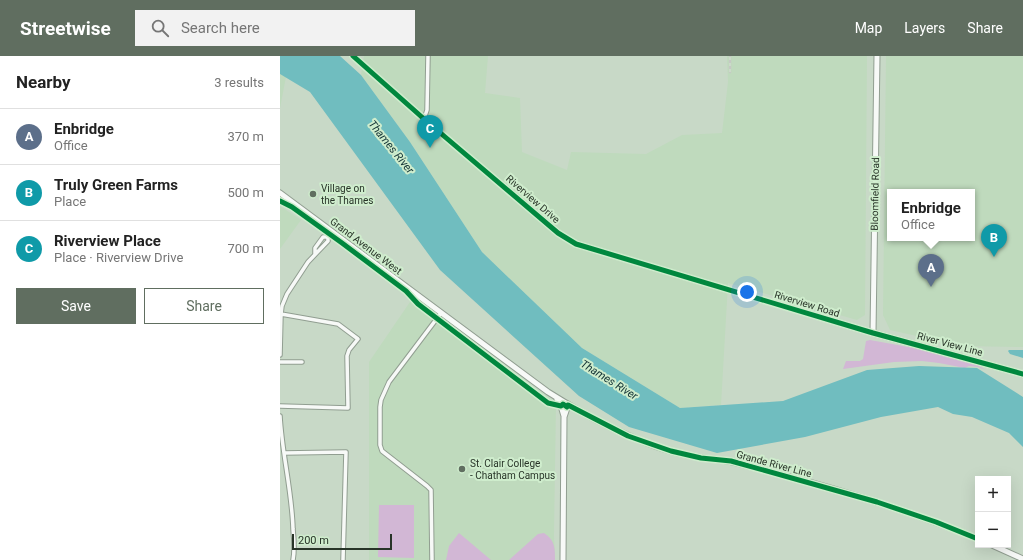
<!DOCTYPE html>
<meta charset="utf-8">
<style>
:root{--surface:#fff;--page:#f2f2f2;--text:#222;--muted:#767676;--line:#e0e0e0;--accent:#606e60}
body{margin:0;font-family:Roboto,sans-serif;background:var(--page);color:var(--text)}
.controls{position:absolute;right:12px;bottom:12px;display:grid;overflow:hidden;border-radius:0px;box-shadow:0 4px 16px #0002}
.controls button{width:36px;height:36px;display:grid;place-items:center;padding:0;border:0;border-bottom:1px solid var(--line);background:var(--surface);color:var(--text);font:20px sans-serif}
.scale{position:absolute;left:12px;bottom:10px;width:100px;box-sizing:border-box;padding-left:4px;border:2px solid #283428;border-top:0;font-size:11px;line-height:14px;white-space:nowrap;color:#283428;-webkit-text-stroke:3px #cfedcd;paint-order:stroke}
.you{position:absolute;left:467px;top:236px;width:14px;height:14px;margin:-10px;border:3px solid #fff;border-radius:50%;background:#1a73e8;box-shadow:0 0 0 6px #1a73e833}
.badge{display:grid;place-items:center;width:26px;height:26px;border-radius:50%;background:var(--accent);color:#fff;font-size:13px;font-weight:700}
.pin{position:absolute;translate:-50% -33px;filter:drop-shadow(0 1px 2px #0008)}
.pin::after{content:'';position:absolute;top:21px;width:14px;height:12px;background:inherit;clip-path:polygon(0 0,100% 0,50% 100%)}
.popup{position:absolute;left:607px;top:133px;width:88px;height:52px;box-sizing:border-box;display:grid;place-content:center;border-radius:0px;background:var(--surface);filter:drop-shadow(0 1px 3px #0005);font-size:13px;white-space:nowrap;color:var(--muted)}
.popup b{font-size:15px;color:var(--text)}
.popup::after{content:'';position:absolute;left:50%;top:100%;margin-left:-8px;border:8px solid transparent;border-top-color:var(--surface)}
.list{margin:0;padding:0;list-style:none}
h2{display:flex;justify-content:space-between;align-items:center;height:52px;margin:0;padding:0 16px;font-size:17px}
h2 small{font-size:13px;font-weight:400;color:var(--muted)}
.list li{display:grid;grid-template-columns:26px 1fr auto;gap:12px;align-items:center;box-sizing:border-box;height:56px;padding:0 16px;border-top:1px solid var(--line)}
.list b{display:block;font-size:15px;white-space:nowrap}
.list p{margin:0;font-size:13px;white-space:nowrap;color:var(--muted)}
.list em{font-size:13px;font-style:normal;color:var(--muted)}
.actions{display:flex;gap:8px;padding:12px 16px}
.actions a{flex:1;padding:9px 0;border:1px solid var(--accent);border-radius:0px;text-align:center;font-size:14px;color:var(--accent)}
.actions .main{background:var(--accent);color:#fff}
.icon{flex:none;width:22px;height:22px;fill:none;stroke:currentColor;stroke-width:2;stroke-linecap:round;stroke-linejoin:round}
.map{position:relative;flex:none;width:743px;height:504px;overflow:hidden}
header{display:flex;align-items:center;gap:24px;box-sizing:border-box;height:56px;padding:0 20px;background:var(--accent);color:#fff}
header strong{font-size:19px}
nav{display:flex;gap:22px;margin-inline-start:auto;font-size:14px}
.search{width:280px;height:36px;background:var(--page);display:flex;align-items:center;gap:10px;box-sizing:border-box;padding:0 14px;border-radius:0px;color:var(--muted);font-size:15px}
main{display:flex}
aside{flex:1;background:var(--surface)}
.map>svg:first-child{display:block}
.built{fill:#bfdabd;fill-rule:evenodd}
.green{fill:#d2b7d5}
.water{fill:#70bdbf}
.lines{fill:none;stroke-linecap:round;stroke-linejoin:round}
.minor-casing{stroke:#919e91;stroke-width:5.5}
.secondary-casing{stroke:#919e91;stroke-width:7}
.minor{stroke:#f7f9f7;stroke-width:3.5}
.secondary{stroke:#f7f9f7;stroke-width:5}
.rail-casing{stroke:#c5c9c4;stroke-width:2.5}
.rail{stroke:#cfedcd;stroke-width:1;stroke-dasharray:3;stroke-linecap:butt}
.cycleway-casing{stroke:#cfedcd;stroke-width:8}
.cycleway{stroke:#00873e;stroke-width:5}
.poi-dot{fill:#606e60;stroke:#cfedcd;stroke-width:1.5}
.labels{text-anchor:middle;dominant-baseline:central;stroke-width:4;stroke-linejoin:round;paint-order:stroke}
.poi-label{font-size:10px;fill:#283428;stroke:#cfedcd;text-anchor:start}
.street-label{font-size:10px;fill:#283428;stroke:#cfedcd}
.water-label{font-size:11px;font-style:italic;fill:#103033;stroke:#cfedcd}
</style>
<header>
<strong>Streetwise</strong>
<div class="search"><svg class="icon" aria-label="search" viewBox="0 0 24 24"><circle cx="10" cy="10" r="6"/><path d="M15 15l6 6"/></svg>Search here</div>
<nav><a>Map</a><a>Layers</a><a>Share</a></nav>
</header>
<main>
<aside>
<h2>Nearby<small>3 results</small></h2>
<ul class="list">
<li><span class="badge" style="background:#5c6f8a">A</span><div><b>Enbridge</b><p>Office</p></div><em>370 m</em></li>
<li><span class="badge" style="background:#0f9aa8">B</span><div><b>Truly Green Farms</b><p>Place</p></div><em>500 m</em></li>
<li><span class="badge" style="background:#0f9aa8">C</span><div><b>Riverview Place</b><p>Place · Riverview Drive</p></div><em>700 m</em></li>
</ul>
<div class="actions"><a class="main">Save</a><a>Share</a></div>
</aside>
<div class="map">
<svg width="743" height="504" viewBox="0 0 743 504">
<rect width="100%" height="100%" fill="#c8d9c7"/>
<path class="built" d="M 84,0 L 208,0 L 205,37 L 240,42 L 242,96 L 287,114 L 291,96 L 366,98 L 402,79 L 442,77 L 448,26 L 447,0 L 587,0 L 585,259 L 577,264 L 448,227 L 441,349 L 400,352 L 302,292 L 202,196 L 130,86 L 81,19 Z
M 606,0 L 743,0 L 743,291 L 681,290 L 610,274 L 603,259 ZM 610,136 L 692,136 L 692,182 L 610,182 Z
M 0,18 L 6,21 L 0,52 Z
M 0,150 L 21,164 L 0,193 Z
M 132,243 L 162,263 L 276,347 L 274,479 L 275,504 L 89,504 L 89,306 Z"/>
<path class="green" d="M 590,284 L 645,294 L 672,302 L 694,307 L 706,314 L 698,311 L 689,310 L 685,312 L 659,307 L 642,305 L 614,306 L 563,313 L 566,305 L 580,305 L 583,303 L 586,285 Z
M 99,449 L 134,449 L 134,502 L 98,501 Z
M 179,477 L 211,504 L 166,504 L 169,490 Z
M 264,477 C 275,484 275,492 275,504 L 229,504 L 258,478 Z"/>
<path class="water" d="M 0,0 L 60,0 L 81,19 L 130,86 L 202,196 L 302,292 L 400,352 L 503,345 L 587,314 L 639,310 L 697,312 L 743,341 L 743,391 L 729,377 L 692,361 L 673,358 L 658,351 L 601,361 L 525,381 L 437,397 L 349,371 L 299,340 L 160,214 L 30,36 L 0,18 Z
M 729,294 L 743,294 L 743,302 L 730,298 L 728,295 Z"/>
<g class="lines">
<defs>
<path id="minor" d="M 144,63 L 147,54 L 148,0
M 35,198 L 35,192 L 43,181 L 48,181
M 0,299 L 1,258 L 2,250 L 7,238 L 28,206 L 48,185 L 48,181 L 52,175
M 0,306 L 22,306
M 0,350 L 68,352 L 67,300 L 69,294 L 78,283 L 58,268 L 1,258
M 0,360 C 2,398 12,435 13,473 C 14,483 15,494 13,504
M 4,397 L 66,396 L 63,504
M 152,504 L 151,434 L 147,430 L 102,395 L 100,389 L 100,351 L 101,344 L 109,326 L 161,257"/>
<path id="secondary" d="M 73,0 L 144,63 L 278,177 L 296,188 L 593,277 L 743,318
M 0,137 L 268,336 C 306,360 347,382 390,395 C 401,398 412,400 423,402 C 433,403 443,404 453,406 C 536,427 619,450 698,483
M 593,277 L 597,0
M 277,343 L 281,350 L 284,360
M 712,489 L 743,503
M 283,504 L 284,361 L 288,349"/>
</defs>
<use href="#minor" class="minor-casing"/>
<use href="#secondary" class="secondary-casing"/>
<use href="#minor" class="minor"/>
<use href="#secondary" class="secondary"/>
<defs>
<path id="rail" d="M 450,16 L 450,0"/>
</defs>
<use href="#rail" class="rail-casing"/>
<use href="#rail" class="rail"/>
<defs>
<path id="cycleway" d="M 73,0 L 144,63 L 278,177 L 296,188 L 593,277 L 743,318
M 0,145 L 12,151 L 62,187 L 126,235 L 138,248 L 268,347 L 281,350 L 283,348 L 287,351 L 288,349 L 348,380 L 391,395 L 421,402 L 451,405 L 597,446 L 656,466 L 698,483"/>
</defs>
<use href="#cycleway" class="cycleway-casing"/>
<use href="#cycleway" class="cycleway"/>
</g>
<g class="poi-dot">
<circle cx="33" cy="138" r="4"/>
<circle cx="182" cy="413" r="4"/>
</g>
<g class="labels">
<g class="poi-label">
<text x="41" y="132">Village on<tspan x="41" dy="12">the Thames</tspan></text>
<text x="190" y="407">St. Clair College<tspan x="190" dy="12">- Chatham Campus</tspan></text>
</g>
<g class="street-label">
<text transform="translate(595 138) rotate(-89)">Bloomfield Road</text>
<text transform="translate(253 143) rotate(41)">Riverview Drive</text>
<text transform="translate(86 190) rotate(37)">Grand Avenue West</text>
<text transform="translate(527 248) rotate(17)">Riverview Road</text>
<text transform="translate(670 288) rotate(15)">River View Line</text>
<text transform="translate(494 408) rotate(15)">Grande River Line</text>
</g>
<g class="water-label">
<text transform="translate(111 91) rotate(51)">Thames River</text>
<text transform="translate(329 324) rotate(32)">Thames River</text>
</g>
</g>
</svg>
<div class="controls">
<button>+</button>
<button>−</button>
</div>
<div class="scale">200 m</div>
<div class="you"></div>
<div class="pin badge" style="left:651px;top:231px;background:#5c6f8a">A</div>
<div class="popup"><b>Enbridge</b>Office</div>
<div class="pin badge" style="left:714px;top:201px;background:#0f9aa8">B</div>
<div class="pin badge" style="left:150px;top:92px;background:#0f9aa8">C</div>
</div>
</main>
